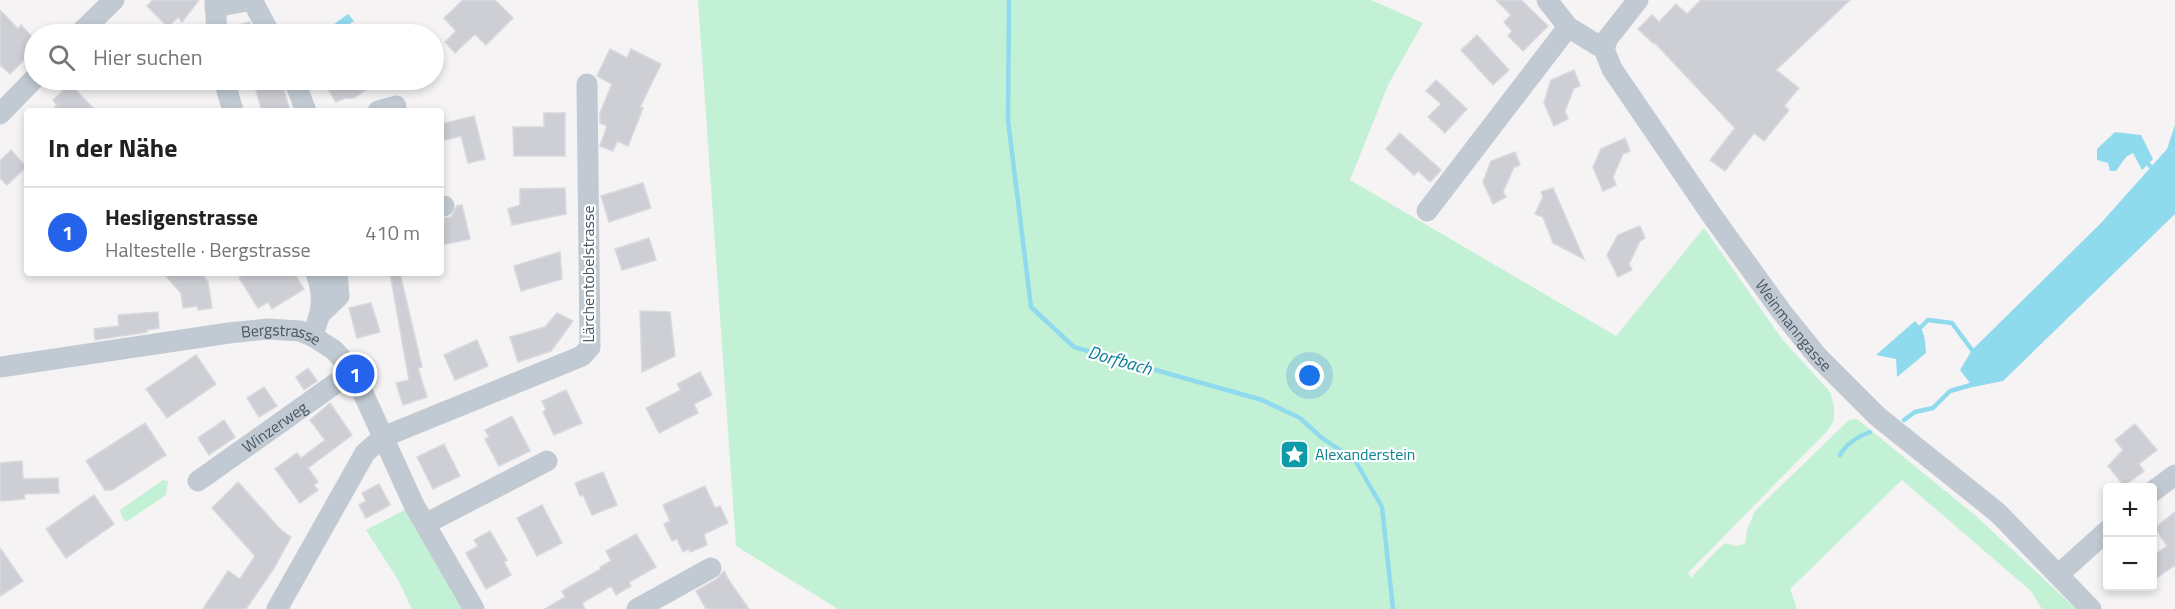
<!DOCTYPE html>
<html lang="de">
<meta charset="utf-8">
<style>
:root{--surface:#fff;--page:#f2f2f2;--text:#222;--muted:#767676;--line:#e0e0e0;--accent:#2563eb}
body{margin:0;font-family:"Titillium Web",sans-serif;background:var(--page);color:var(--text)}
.controls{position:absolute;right:18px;bottom:18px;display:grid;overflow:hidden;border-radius:6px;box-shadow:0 3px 9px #0003}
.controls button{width:54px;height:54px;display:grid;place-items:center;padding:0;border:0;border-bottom:2px solid var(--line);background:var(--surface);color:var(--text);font:30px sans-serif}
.you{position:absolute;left:1310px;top:376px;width:21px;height:21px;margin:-15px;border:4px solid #fff;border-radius:50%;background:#1a73e8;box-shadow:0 0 0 9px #1a73e833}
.badge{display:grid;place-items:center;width:39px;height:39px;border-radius:50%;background:var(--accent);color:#fff;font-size:20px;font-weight:700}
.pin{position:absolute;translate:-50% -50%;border:3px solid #fff;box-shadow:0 2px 6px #0006}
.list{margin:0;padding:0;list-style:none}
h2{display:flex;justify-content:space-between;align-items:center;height:78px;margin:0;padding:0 24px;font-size:26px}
h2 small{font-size:20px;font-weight:400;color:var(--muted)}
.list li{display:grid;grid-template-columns:39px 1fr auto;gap:18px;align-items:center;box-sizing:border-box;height:90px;padding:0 24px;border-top:2px solid var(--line)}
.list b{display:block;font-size:22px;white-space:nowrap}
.list p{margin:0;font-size:20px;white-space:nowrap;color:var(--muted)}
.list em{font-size:20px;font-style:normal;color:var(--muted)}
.icon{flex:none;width:33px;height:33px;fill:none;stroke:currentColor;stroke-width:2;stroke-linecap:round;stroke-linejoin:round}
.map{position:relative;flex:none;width:2175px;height:609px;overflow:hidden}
.search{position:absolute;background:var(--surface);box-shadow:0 3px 9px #0003;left:24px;top:24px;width:420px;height:66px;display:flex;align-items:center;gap:15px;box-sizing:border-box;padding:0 21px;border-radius:33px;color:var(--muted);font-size:22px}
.panel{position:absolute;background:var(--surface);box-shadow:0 3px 9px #0003;left:24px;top:108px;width:420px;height:168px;border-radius:6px}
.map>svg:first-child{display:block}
.green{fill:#c3f1d5}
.water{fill:#90daee}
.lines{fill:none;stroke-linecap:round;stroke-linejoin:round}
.stream{stroke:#90daee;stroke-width:4.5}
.building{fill:#cdcfd5;stroke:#d7d9de;stroke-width:1.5}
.minor{stroke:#c1cad2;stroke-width:21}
.labels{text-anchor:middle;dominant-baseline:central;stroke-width:4.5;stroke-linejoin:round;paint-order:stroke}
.street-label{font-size:16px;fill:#4a5661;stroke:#fff}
.culture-label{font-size:16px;fill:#0d838f;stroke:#fff;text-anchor:start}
.water-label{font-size:18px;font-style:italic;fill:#0c7c9b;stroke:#fff}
</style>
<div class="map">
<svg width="2175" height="609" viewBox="0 0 2175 609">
<rect width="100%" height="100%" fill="#f5f3f3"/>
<path class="green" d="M 698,0 L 1371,0 L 1423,23 L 1389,83 L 1350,180 L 1616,336 L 1704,228 L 1782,339 L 1830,392 L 1834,406 L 1834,420 L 1829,429 L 1688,573 L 1691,578 L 1719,548 L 1726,543 L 1735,546 L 1745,544 L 1747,530 L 1755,511 L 1849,420 L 1857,419 L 1976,516 L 2076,609 L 2042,609 L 2031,591 L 1902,480 L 1790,589 L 1797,609 L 838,609 L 736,546 Z
M 163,480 L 168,481 L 166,495 L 126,522 L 122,517 L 120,510 Z
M 414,505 L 474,609 L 412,609 L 397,578 L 366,530 Z"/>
<path class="water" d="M 348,14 L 354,21 L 339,31 L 341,34 L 335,34 L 330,27 Z
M 2175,125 L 2175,214 L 2003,381 L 1973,387 L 1960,370 L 1972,350 L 2101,223 L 2167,149 Z
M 2115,132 L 2141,135 L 2153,159 L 2142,170 L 2133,153 L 2126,157 L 2116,171 L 2110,171 L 2108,163 L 2097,160 L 2097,149 Z
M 1915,321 C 1925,331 1925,339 1926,353 L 1897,377 L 1896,359 L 1876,355 Z"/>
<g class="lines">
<path class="stream" d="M 1009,0 L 1008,120 L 1031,307 L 1074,347 L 1262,400 L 1300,418 L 1322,438 L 1355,460 L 1382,507 L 1393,609
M 2148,164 L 2151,167
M 1921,327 L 1928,320 L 1952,323 L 1972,350
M 1904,420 L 1915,412 L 1933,408 L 1950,391 L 1971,385
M 1840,455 C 1846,444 1859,436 1870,432"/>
</g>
<path class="building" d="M 153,0 L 199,0 L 182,22 L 178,17 L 168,27 L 147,6 Z
M 463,0 L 495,0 L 513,18 L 486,45 L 475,34 L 455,53 L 445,42 L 456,31 L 444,18 Z
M 1496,0 L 1521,0 L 1548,26 L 1523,51 L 1508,36 L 1512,31 L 1504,22 L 1511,15 Z
M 1701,0 L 1850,0 L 1776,70 L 1799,88 L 1784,106 L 1789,110 L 1764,141 L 1754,133 L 1725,171 L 1710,160 L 1735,128 L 1654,42 L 1653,43 L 1638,29 L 1652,15 L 1659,22 L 1676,4 L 1687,14 Z
M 0,10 L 18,29 L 21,25 L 34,39 L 34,50 L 10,74 L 0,65 Z
M 249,22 L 256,34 L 230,34 L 229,28 Z
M 1477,35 L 1509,70 L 1493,85 L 1461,50 Z
M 610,49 L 627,58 L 631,49 L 661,64 L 640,107 L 643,108 L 628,146 L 617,141 L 613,151 L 600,146 L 607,126 L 600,123 L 600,113 L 612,84 L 597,76 Z
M 1574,70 L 1580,86 L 1574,88 L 1565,111 L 1568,119 L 1554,126 L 1544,103 L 1551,80 Z
M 253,80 L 281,80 L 290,111 L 262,111 Z
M 322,80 L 380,80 L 354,98 L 345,98 L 336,102 Z
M 1436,80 L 1467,109 L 1445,133 L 1428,117 L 1441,104 L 1426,91 Z
M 70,84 L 96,111 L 51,111 L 57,105 L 53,100 Z
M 544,113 L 565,113 L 565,156 L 514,156 L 513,127 L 544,127 Z
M 474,116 L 485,159 L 468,163 L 461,136 L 441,141 L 441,124 Z
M 1400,133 L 1441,170 L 1430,182 L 1418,171 L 1414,175 L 1386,149 Z
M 1625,138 L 1630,151 L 1623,154 L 1613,177 L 1616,185 L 1603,191 L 1593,167 L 1601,149 Z
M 11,150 L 26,167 L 7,185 L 0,178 L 0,161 Z
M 1515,152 L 1520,165 L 1514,167 L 1503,192 L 1506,197 L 1493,204 L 1483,182 L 1491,161 Z
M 643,183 L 651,208 L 609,222 L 601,196 Z
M 565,188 L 566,214 L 512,225 L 508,209 L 520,205 L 520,189 Z
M 1553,188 L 1584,259 L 1553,243 L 1543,217 L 1535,214 L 1543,197 L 1541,192 Z
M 462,205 L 470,239 L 441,245 L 441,219 L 451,217 L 457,206 Z
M 1640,226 L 1645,238 L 1640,241 L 1629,264 L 1632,270 L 1618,277 L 1607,255 L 1618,235 Z
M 649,238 L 656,260 L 622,270 L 615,249 Z
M 560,252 L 562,279 L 521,291 L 514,266 Z
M 163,273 L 201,273 L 208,282 L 212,308 L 198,310 L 198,306 L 183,308 L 181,293 Z
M 247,273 L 294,273 L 304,289 L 272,309 L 268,302 L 258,308 L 239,278 Z
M 390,273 L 400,273 L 422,367 L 418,368 L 427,397 L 403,405 L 396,383 L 409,380 Z
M 371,303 L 380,332 L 357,338 L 349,308 Z
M 640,311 L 670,312 L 675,356 L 642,372 Z
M 158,312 L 159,328 L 147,330 L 147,332 L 95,340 L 94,329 L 119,326 L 118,315 Z
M 557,313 L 573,321 L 551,351 L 518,362 L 510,337 L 545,327 Z
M 477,340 L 488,366 L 455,380 L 444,355 Z
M 196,355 L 216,384 L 167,418 L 146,389 Z
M 308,368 L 317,381 L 304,390 L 296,377 Z
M 700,372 L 712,395 L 694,404 L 698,413 L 659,433 L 646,408 L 681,390 L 677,384 Z
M 264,387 L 277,406 L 259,417 L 247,398 Z
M 566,390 L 582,423 L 554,435 L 543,412 L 546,410 L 542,401 Z
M 330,403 L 352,435 L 308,468 L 318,482 L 314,485 L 318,490 L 300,503 L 275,469 L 297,453 L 301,458 L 325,440 L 310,420 Z
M 512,416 L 530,451 L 499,466 L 485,439 L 489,437 L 485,430 Z
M 224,420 L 235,437 L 209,455 L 198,438 Z
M 145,423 L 166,455 L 112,490 L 105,490 L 86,461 Z
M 2135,424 L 2157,450 L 2139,464 L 2144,471 L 2124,486 L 2108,466 L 2123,450 L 2115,440 Z
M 444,444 L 460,476 L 433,489 L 417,457 Z
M 22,461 L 23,479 L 58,478 L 59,493 L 24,494 L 25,499 L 0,501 L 0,463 Z
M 603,472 L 617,505 L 592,515 L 583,495 L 580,496 L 575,483 Z
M 238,482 L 281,530 L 291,537 L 274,568 L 246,609 L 203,609 L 228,571 L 240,579 L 255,556 L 212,508 Z
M 379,484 L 390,505 L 366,518 L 359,505 L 366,501 L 362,493 Z
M 705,486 L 715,508 L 720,506 L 728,523 L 704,534 L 707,545 L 690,552 L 689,549 L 683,552 L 677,539 L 672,541 L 664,524 L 670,521 L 663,505 Z
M 94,495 L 114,524 L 66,558 L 46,529 Z
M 542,505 L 562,543 L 537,556 L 517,518 Z
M 2175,512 L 2175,565 L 2152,581 L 2152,557 L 2167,546 L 2155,528 Z
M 490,531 L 507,560 L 504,562 L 511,575 L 486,589 L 466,553 L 478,546 L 474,540 Z
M 636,534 L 656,567 L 629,582 L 631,586 L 616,595 L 611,586 L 582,603 L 585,609 L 545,609 L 565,597 L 562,591 L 601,569 L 600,567 L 611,561 L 606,551 Z
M 0,548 L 23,581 L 0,596 Z
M 724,571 L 730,582 L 749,609 L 706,609 L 696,591 L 717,579 Z"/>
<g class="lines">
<g class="minor">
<path d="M 215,0 L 217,34"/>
<path d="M 252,0 L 270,34"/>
<path id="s1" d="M 1547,0 L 1568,27 L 1604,49 L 1612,69 L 1713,217 L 1781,311 L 1818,357 L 1877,416 L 1998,513 L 2091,609"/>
<path d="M 215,7 L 252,0"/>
<path d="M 79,34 L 114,0"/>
<path d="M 1604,49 L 1608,38 L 1638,0"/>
<path d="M 224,80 L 233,111"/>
<path d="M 294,80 L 306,111"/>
<path d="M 378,111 L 396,106"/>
<path d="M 0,114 L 34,79"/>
<path d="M 441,206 L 444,206"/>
<path d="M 1427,211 L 1568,27"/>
<path d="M 321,313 L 339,296 L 337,273"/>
<path d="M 312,336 C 322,312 325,298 316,273"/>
<path id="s2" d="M 0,367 L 229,333 L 268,329 L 300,331 L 312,336 L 334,350 L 353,371 L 414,505 L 474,609"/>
<path id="s3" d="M 198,481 L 353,371"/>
<path d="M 2152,492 L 2175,475"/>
<path d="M 425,524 L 547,461"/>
<path d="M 2058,575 L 2108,530"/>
<path d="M 277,609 L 365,453 L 383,437 L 582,356 L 590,347 L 587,84"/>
<path d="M 637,609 L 711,568"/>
</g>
</g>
<defs>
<symbol id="sight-square" viewBox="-11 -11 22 22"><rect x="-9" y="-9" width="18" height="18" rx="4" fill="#0f9aa8" stroke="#fff"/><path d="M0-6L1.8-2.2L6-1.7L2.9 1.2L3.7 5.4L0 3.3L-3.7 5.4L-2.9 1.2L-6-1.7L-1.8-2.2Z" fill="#fff"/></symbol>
</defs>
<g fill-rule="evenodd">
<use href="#sight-square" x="1278" y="438" width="33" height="33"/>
</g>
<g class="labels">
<g class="street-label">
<text transform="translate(588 274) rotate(-90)">Lärchentobelstrasse</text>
<text stroke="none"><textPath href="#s1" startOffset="412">Weinmanngasse</textPath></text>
<text stroke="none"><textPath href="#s2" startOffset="284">Bergstrasse</textPath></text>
<text stroke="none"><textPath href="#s3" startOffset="94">Winzerweg</textPath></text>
</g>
<g class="culture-label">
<text x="1315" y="454">Alexanderstein</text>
</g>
<g class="water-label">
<text transform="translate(1120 360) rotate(16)">Dorfbach</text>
</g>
</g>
</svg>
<div class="controls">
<button>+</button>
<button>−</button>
</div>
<div class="you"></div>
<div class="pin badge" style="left:355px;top:374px">1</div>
<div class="search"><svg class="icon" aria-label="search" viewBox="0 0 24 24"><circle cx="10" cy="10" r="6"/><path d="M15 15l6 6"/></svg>Hier suchen</div>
<section class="panel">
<h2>In der Nähe<small></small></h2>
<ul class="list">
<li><span class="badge">1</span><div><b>Hesligenstrasse</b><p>Haltestelle · Bergstrasse</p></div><em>410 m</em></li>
</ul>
</section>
</div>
